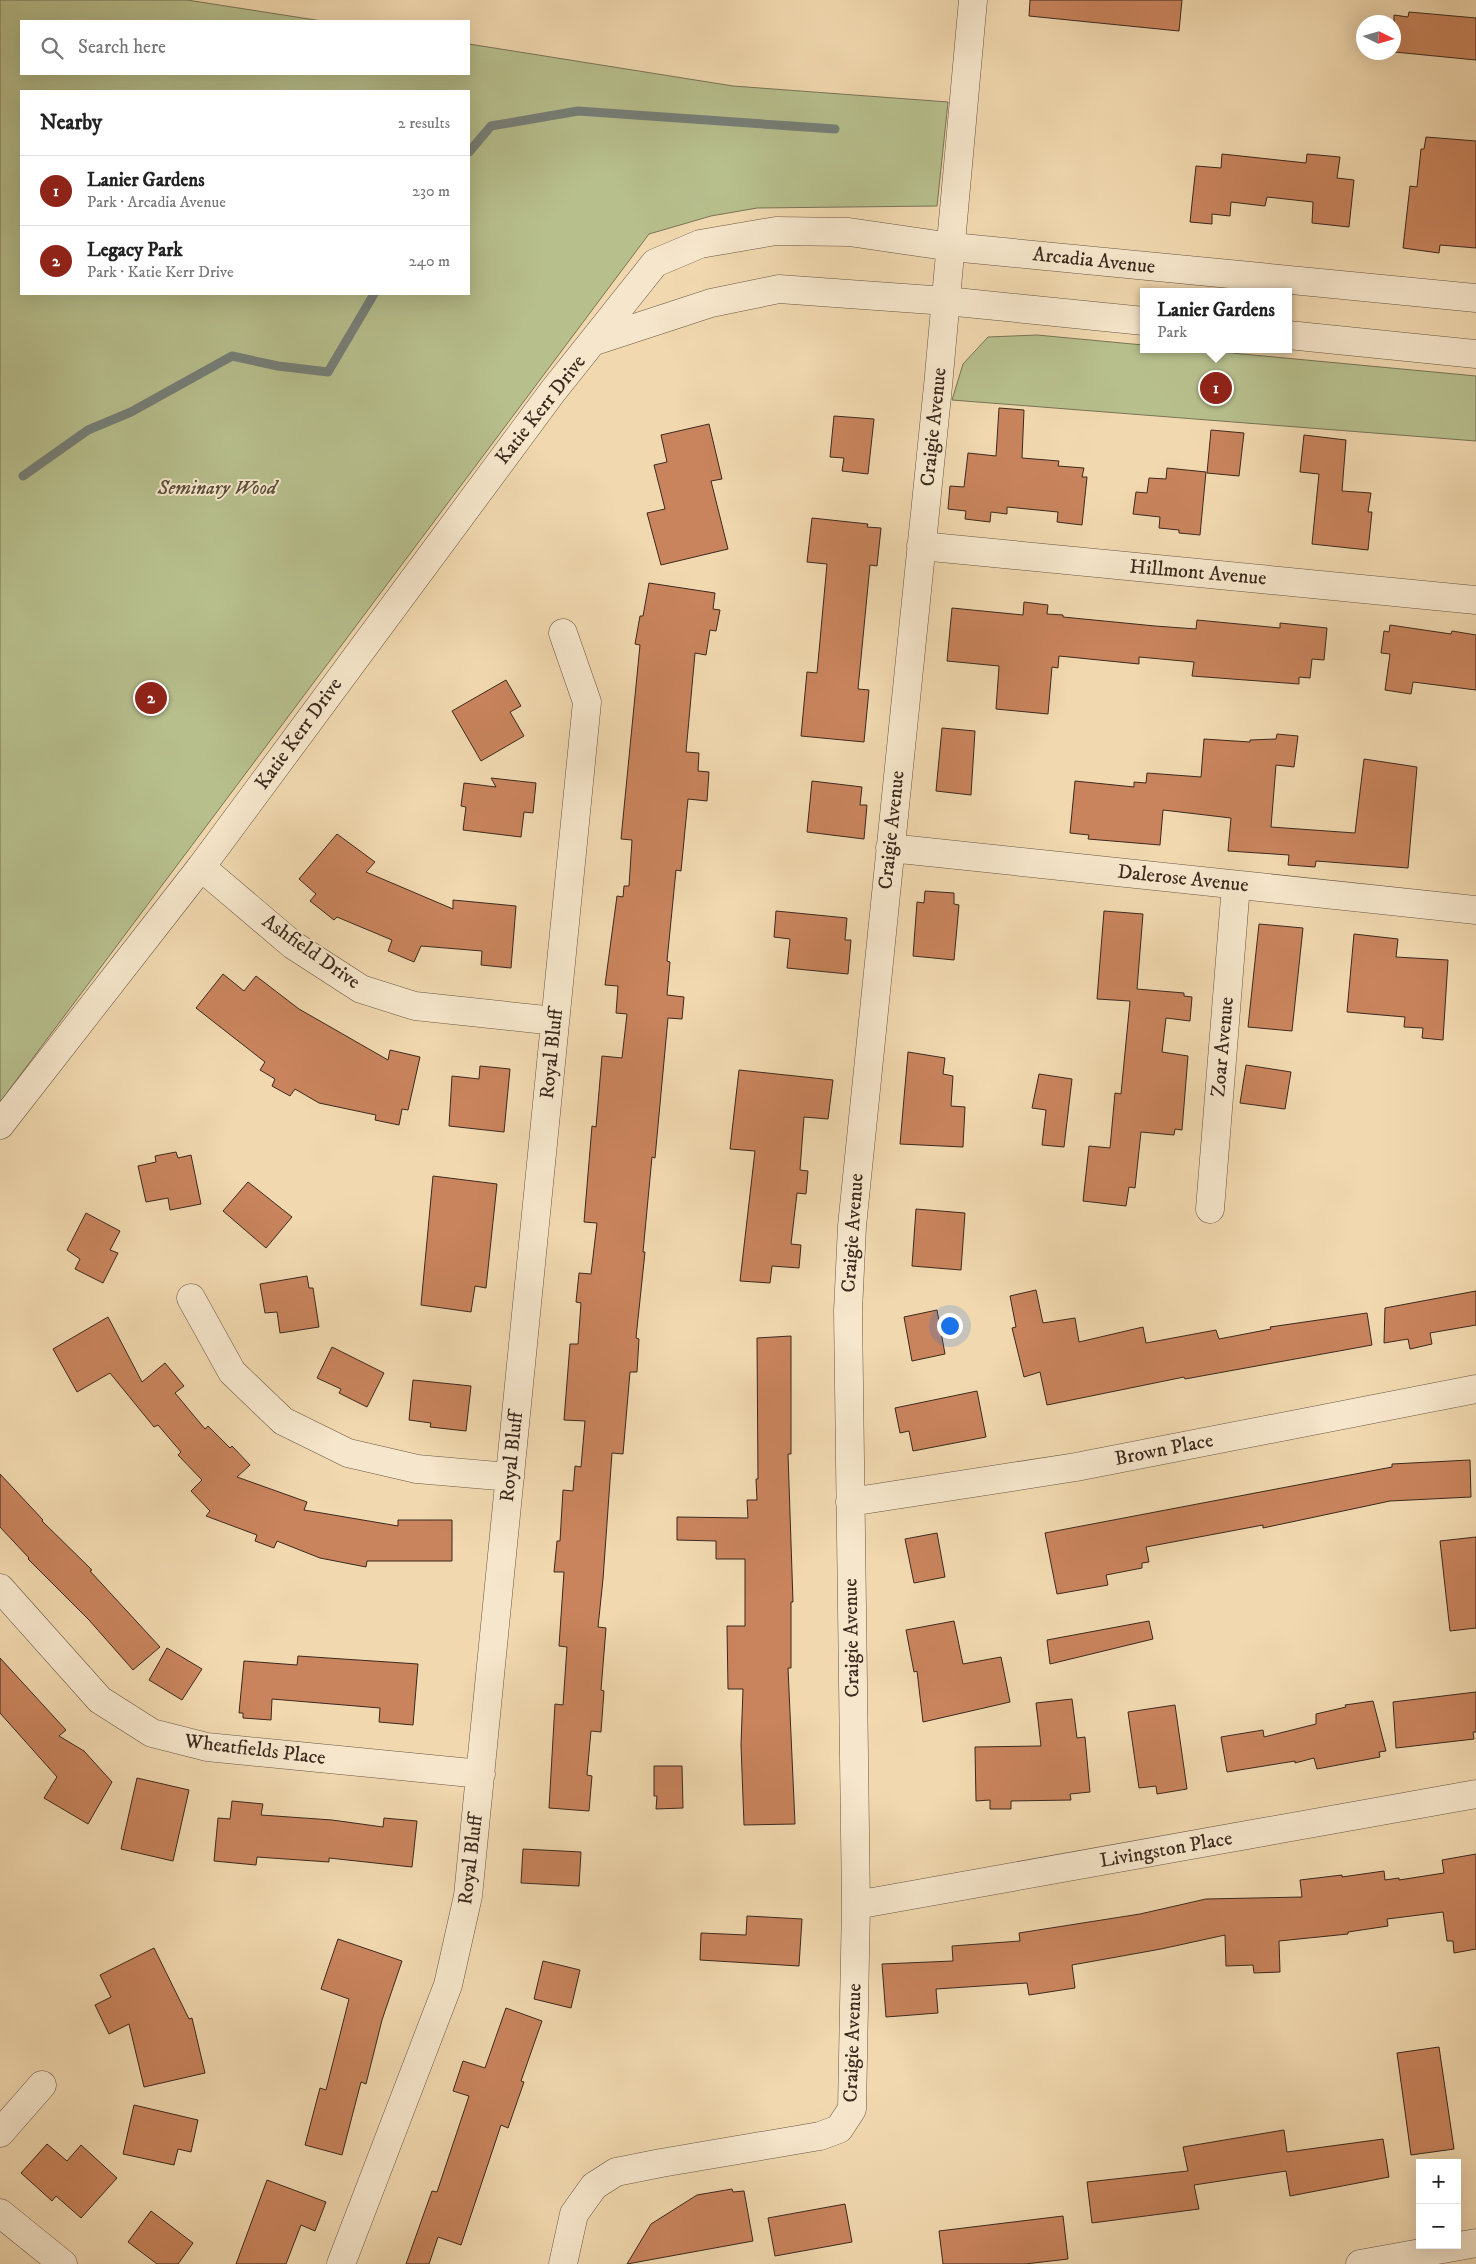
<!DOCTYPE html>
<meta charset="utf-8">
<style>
:root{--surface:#fff;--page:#f6f6f6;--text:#222;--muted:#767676;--line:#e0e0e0;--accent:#8f2418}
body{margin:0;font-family:"IM FELL DW Pica",serif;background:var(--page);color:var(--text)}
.controls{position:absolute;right:15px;bottom:15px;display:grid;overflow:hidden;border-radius:0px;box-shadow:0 5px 20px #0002}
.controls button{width:45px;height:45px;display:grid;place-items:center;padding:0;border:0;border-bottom:1px solid var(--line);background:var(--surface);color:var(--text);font:25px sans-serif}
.compass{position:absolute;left:1356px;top:15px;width:45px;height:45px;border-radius:50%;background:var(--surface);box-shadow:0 5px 20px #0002;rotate:95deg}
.you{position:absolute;left:949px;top:1325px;width:18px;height:18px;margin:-12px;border:4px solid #fff;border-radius:50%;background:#1a73e8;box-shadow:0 0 0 8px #1a73e833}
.badge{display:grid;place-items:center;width:32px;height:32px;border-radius:50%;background:var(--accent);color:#fff;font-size:16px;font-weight:700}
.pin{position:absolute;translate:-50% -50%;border:2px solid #fff;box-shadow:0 1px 5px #0006}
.popup{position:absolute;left:1140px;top:288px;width:152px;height:65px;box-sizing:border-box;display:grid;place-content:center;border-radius:0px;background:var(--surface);filter:drop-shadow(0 1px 4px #0005);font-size:16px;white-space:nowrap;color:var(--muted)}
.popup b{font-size:19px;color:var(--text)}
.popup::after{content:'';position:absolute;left:50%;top:100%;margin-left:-10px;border:10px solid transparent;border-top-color:var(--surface)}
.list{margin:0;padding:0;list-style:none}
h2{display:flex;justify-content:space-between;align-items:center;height:65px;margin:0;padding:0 20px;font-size:21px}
h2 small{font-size:16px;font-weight:400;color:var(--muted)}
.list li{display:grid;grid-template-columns:32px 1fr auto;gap:15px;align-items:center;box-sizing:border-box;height:70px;padding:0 20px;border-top:1px solid var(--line)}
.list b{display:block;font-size:19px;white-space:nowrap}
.list p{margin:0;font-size:16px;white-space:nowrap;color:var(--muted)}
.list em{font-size:16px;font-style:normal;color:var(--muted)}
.icon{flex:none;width:28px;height:28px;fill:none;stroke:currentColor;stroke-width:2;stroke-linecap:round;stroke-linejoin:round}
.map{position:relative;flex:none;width:1476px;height:2264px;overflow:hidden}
.search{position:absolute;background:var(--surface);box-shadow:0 5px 20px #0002;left:20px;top:20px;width:450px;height:55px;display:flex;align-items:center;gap:12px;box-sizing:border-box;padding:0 18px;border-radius:0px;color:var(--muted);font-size:19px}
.panel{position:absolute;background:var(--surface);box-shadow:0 5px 20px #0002;left:20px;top:90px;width:450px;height:205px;border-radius:0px}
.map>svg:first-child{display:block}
.green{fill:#b7bf8d;stroke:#797456;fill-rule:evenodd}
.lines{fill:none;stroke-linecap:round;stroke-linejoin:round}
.stream{stroke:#767f78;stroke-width:9}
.building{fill:#c9845d;stroke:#3b291e}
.minor-casing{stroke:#685542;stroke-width:29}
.tertiary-casing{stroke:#685542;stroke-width:29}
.minor{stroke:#f6e6cb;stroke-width:28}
.tertiary{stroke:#f6e6cb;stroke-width:28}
.labels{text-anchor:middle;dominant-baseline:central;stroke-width:4;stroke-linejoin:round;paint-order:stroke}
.street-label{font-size:20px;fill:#3b291e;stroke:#f6e6cb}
.park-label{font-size:20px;font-style:italic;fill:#5a4e3a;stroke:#f6e6cb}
</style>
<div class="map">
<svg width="1476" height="2264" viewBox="0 0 1476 2264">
<rect width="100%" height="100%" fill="#f1d8af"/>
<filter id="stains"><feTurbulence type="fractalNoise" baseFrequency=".004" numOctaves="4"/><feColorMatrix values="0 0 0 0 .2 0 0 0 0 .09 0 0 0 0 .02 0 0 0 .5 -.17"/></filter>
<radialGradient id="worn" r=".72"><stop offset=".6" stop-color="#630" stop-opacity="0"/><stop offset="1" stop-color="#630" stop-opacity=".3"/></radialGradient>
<path class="green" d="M 0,0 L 187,0 L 322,21 L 21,21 L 21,74 L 469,74 L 469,44 L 733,86 L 948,102 L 937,206 L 757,208 L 711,216 L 649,234 L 0,1102 ZM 469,91 L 469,294 L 21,294 L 21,91 Z
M 1037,335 L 1143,345 L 1144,349 L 1189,349 L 1476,376 L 1476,441 L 952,400 L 963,364 L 988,337 Z"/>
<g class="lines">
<path class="stream" d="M 469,152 L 491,126 L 578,111 L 835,129
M 23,476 L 88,430 L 131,412 L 232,356 L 278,366 L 328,372 L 374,294"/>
</g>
<path class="building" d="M 1030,0 L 1182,0 L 1179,31 L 1029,16 Z
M 1409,12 L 1476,18 L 1476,60 L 1394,52 L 1394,15 L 1408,17 Z
M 1426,137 L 1476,141 L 1476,248 L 1440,245 L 1439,253 L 1403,248 L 1410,186 L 1417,187 L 1421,149 L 1424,149 Z
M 1222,154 L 1306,163 L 1307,154 L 1340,157 L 1337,178 L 1354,180 L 1349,227 L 1312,223 L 1313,202 L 1267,197 L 1265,206 L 1231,202 L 1230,216 L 1212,214 L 1212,224 L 1190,222 L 1196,166 L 1221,168 Z
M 999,408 L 1024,410 L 1022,458 L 1059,461 L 1058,466 L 1084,468 L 1082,477 L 1087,477 L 1082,525 L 1057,522 L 1058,512 L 1007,507 L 1007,514 L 991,512 L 990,522 L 965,519 L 966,511 L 948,509 L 950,486 L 964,487 L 968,453 L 996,456 Z
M 834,416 L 874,419 L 868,474 L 842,471 L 844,458 L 830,457 Z
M 709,424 L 722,479 L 711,481 L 728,549 L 661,565 L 647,513 L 665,509 L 654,465 L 667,462 L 661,435 Z
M 1211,430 L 1244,433 L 1239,476 L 1207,473 Z
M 1304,435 L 1346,440 L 1342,491 L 1371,493 L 1368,512 L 1372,512 L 1368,550 L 1312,544 L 1319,474 L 1300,472 Z
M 1167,468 L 1206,472 L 1200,535 L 1179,533 L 1179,530 L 1159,528 L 1160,517 L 1133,514 L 1136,492 L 1147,493 L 1149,478 L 1166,479 Z
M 812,518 L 868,524 L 867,527 L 881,528 L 877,566 L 870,565 L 858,689 L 869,690 L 864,742 L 801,736 L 807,672 L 817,673 L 827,564 L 807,562 Z
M 649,583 L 715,593 L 713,609 L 720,610 L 716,631 L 710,630 L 706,655 L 695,653 L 686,752 L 699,753 L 698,771 L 709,772 L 707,801 L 688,799 L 681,871 L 676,870 L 667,961 L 670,962 L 667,995 L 684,997 L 682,1019 L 668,1018 L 655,1158 L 652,1157 L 643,1252 L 645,1252 L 636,1338 L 639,1339 L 637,1372 L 630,1372 L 623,1454 L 612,1453 L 603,1579 L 598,1627 L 606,1628 L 601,1690 L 604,1691 L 601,1732 L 591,1731 L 587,1775 L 592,1776 L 589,1811 L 549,1808 L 555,1704 L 563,1705 L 567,1647 L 559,1646 L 564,1572 L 554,1572 L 557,1541 L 560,1541 L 563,1490 L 573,1491 L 575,1466 L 581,1467 L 585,1421 L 564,1420 L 570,1344 L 578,1344 L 581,1303 L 576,1302 L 579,1273 L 591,1274 L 597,1223 L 584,1222 L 592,1126 L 596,1127 L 602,1056 L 622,1058 L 627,1014 L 616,1013 L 618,986 L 605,985 L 617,896 L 623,897 L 624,886 L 629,886 L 632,840 L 621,839 L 640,645 L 635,644 L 640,616 L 643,616 Z
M 1024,602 L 1048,605 L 1047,614 L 1063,615 L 1063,617 L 1155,626 L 1196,629 L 1197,620 L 1280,628 L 1280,623 L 1327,628 L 1324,660 L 1312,659 L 1310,678 L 1299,677 L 1299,684 L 1192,676 L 1194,662 L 1139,657 L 1139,664 L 1059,656 L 1058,668 L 1052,667 L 1048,714 L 996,709 L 999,666 L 947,661 L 952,608 L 1023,615 Z
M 1390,625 L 1451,634 L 1452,631 L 1476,635 L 1476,690 L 1413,682 L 1411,694 L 1385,690 L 1390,654 L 1381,653 L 1384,631 L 1389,632 Z
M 506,680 L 521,706 L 510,712 L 524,736 L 481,761 L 452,711 Z
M 942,728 L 975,731 L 971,795 L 936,791 Z
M 1277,734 L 1298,736 L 1294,767 L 1276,765 L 1271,827 L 1355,833 L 1364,759 L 1417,767 L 1408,868 L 1316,861 L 1315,867 L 1288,865 L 1289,855 L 1228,851 L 1231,818 L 1163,810 L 1160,845 L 1088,839 L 1089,835 L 1070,833 L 1075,781 L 1134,787 L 1134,782 L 1146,783 L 1147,773 L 1201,777 L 1204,739 L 1250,742 L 1250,740 L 1276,739 Z
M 491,778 L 536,783 L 533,813 L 524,812 L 521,837 L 463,830 L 466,807 L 461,806 L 464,783 L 496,787 Z
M 812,781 L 862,787 L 860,805 L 867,805 L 864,839 L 807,832 Z
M 337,834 L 375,862 L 366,872 L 453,909 L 453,900 L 516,906 L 511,968 L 481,965 L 482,951 L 421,946 L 414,962 L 388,951 L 392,940 L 337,917 L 334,920 L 310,901 L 316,894 L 299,879 Z
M 925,891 L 954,893 L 954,904 L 959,905 L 954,960 L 913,956 L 917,902 L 924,903 Z
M 776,911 L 847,918 L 845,940 L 851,940 L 848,974 L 787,968 L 790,939 L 774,937 Z
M 1104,911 L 1143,914 L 1137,989 L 1184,993 L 1184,996 L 1192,997 L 1190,1021 L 1166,1018 L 1162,1052 L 1188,1056 L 1182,1130 L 1175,1129 L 1174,1135 L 1141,1132 L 1135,1188 L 1129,1187 L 1126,1206 L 1083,1201 L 1089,1146 L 1110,1148 L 1115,1093 L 1121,1094 L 1130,1001 L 1097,999 Z
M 1259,924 L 1303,928 L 1292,1031 L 1248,1027 Z
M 1354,934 L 1398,939 L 1396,957 L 1448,960 L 1443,1040 L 1422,1038 L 1423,1028 L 1404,1027 L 1405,1017 L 1347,1012 Z
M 223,974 L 244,991 L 256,976 L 299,1009 L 388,1060 L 390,1050 L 420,1057 L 408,1110 L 402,1109 L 399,1125 L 375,1120 L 376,1115 L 319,1103 L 295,1089 L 290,1096 L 272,1086 L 275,1079 L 260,1070 L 265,1062 L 196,1008 Z
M 908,1052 L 945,1058 L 943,1074 L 953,1076 L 951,1106 L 965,1107 L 963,1147 L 900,1144 Z
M 1246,1065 L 1291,1072 L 1285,1109 L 1240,1103 Z
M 480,1066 L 510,1069 L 504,1132 L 449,1126 L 452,1076 L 479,1079 Z
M 739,1070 L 833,1080 L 828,1119 L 804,1117 L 800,1170 L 808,1171 L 806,1194 L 797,1193 L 791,1244 L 801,1245 L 799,1268 L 772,1266 L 770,1283 L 740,1281 L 755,1151 L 730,1149 Z
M 1039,1074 L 1072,1079 L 1064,1147 L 1042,1145 L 1046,1110 L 1032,1108 Z
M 176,1152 L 178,1158 L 191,1155 L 201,1204 L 170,1210 L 168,1198 L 146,1202 L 138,1166 L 156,1162 L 155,1156 Z
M 433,1176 L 497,1184 L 486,1288 L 475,1286 L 471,1312 L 421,1305 Z
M 248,1182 L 292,1217 L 266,1248 L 223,1211 Z
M 916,1209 L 965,1213 L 961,1270 L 912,1266 Z
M 86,1213 L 120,1231 L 110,1250 L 118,1253 L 103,1283 L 75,1269 L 80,1259 L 67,1250 Z
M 307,1276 L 309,1288 L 313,1288 L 319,1327 L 280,1333 L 277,1312 L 265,1313 L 260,1284 Z
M 1036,1290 L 1043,1323 L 1075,1318 L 1079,1342 L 1143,1327 L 1146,1343 L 1216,1330 L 1219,1339 L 1271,1329 L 1270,1327 L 1367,1313 L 1372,1345 L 1185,1379 L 1184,1377 L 1047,1405 L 1040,1372 L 1024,1377 L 1012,1328 L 1016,1327 L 1010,1296 Z
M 1476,1291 L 1476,1325 L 1430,1333 L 1432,1344 L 1410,1349 L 1408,1339 L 1384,1343 L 1385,1308 Z
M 937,1310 L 945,1354 L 912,1361 L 904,1317 Z
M 108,1317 L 142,1382 L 165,1363 L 184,1386 L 175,1393 L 205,1429 L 208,1426 L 230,1448 L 232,1446 L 250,1465 L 237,1477 L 307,1502 L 304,1510 L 398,1526 L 398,1520 L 452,1520 L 452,1561 L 367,1561 L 366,1567 L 320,1558 L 277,1541 L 274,1548 L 255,1541 L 257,1535 L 206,1516 L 210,1511 L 191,1491 L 202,1480 L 178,1455 L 181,1452 L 158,1425 L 154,1427 L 110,1373 L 77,1392 L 53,1349 Z
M 791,1336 L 791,1454 L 788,1454 L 793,1602 L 791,1602 L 791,1668 L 788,1668 L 795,1824 L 744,1825 L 741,1745 L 743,1689 L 728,1689 L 727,1626 L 745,1626 L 745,1559 L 716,1559 L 716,1541 L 677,1540 L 677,1517 L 748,1518 L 747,1500 L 757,1500 L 756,1479 L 758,1479 L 757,1338 Z
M 332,1347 L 384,1373 L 367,1407 L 339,1393 L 341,1389 L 317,1378 Z
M 413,1380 L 471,1386 L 466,1431 L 430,1427 L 431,1423 L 409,1420 Z
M 977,1391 L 986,1437 L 913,1451 L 909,1431 L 900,1433 L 895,1408 Z
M 1470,1460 L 1471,1497 L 1390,1501 L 1263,1528 L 1263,1525 L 1146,1547 L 1149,1562 L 1142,1563 L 1142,1568 L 1106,1575 L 1108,1585 L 1057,1594 L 1045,1533 L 1392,1467 L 1392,1464 Z
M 0,1474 L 43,1520 L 42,1521 L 92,1570 L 90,1571 L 160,1647 L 133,1670 L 89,1620 L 28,1559 L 29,1558 L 0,1527 Z
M 937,1533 L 945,1577 L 914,1583 L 905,1539 Z
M 1476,1537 L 1476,1628 L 1450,1631 L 1440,1541 Z
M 954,1621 L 963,1664 L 1001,1657 L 1010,1702 L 923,1722 L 917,1671 L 914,1672 L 906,1630 Z
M 1149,1621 L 1153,1639 L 1050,1664 L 1047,1640 Z
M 167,1648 L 202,1669 L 182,1700 L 149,1680 Z
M 298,1656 L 418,1664 L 413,1725 L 379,1722 L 380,1708 L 272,1699 L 271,1720 L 243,1718 L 243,1713 L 239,1713 L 244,1661 L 297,1665 Z
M 0,1658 L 66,1730 L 59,1736 L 84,1751 L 112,1782 L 88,1824 L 44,1798 L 57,1777 L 0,1713 Z
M 1476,1692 L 1476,1732 L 1473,1732 L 1474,1739 L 1396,1748 L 1393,1702 Z
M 1072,1699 L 1077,1738 L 1085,1737 L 1090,1792 L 1070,1794 L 1071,1800 L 1011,1801 L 1011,1809 L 990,1809 L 990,1800 L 976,1801 L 975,1747 L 1041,1746 L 1036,1703 Z
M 1373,1701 L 1386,1751 L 1379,1752 L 1380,1757 L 1317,1769 L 1314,1758 L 1295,1763 L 1295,1761 L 1227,1772 L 1221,1737 L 1263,1730 L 1264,1737 L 1316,1724 L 1316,1714 L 1346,1707 L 1345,1705 Z
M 1175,1705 L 1187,1789 L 1157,1794 L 1156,1786 L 1139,1788 L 1128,1712 Z
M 654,1766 L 682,1766 L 683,1808 L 656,1809 L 657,1796 L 654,1796 Z
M 137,1778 L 189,1790 L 173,1861 L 121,1849 Z
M 232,1801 L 263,1804 L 261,1815 L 332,1820 L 383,1827 L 384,1818 L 417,1821 L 412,1867 L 329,1858 L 329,1862 L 257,1857 L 256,1865 L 214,1861 L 218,1818 L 230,1819 Z
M 523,1849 L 581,1852 L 579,1886 L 521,1883 Z
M 1476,1854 L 1476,1949 L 1454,1953 L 1453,1941 L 1447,1941 L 1443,1912 L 1387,1919 L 1388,1926 L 1348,1932 L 1348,1934 L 1279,1941 L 1280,1972 L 1254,1973 L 1253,1965 L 1226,1966 L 1225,1935 L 1161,1949 L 1072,1965 L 1075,1988 L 1029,1995 L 1027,1983 L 936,1989 L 938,2013 L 886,2017 L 882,1964 L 953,1961 L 952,1946 L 1020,1941 L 1019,1933 L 1140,1914 L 1206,1899 L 1302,1897 L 1300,1880 L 1342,1875 L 1342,1877 L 1384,1871 L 1385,1880 L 1399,1878 L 1399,1880 L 1444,1873 L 1442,1860 Z
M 747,1916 L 802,1919 L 799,1966 L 700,1960 L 701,1933 L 746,1935 Z
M 338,1939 L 402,1961 L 382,2020 L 366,2084 L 361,2082 L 342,2155 L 305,2145 L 320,2088 L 326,2090 L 349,1999 L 321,1989 Z
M 154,1948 L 189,2019 L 192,2018 L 205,2073 L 144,2087 L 129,2024 L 109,2034 L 95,2005 L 111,1997 L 100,1975 Z
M 543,1961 L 580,1970 L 571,2008 L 534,1999 Z
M 506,2008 L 542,2021 L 521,2081 L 524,2082 L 508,2128 L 501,2125 L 461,2245 L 438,2237 L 429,2264 L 406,2264 L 432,2191 L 437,2192 L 469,2096 L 453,2091 L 463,2061 L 485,2068 Z
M 1439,2047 L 1454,2149 L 1411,2155 L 1397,2053 Z
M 134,2105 L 198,2120 L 191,2152 L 178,2149 L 174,2165 L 123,2154 Z
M 1284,2130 L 1287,2152 L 1383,2139 L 1389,2177 L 1290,2196 L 1286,2171 L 1194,2185 L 1199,2209 L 1092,2223 L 1087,2182 L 1188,2171 L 1183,2147 Z
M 47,2144 L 67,2161 L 81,2145 L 117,2178 L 81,2218 L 56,2196 L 52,2201 L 21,2173 Z
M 267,2180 L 326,2202 L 315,2231 L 301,2225 L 286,2264 L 236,2264 Z
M 732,2189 L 733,2192 L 744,2191 L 753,2241 L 627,2264 L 651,2224 L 697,2195 Z
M 845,2204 L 852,2242 L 775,2256 L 768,2218 Z
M 151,2211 L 193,2243 L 178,2264 L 157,2264 L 128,2242 Z
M 1063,2216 L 1068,2259 L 1025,2264 L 943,2264 L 939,2231 Z"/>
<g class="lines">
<defs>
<path id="minor" d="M 921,546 L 1476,600
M 890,848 L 1476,910
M 201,867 L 293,945 L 361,989 L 415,1006 L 555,1021
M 1210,1209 L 1236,885
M 191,1298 L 232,1372 L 283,1421 L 348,1453 L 417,1469 L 510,1477
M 850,1502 L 1076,1467 L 1476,1389
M 0,1588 L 100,1700 L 152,1733 L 207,1747 L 481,1774
M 856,1905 L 1476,1794
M 0,2133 L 42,2085
M 0,2213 L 63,2264
M 341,2264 L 448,1985 L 468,1896 L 587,702 L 563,633
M 563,2264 L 574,2214 L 594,2186 L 616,2172 L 661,2163 L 820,2136 L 839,2129 L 852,2109 L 856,1905 L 848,1311 L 852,1226 L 938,386 L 973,0
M 1360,2264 L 1476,2243"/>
<path id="tertiary" d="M 1288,335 L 1476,354
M 595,341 L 711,303 L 779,289 L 946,301 L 1144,321
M 0,1125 L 201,867 L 553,391 L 655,263 L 700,244 L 776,231 L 849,232 L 952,247 L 1476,298"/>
</defs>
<use href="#minor" class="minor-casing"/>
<use href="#tertiary" class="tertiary-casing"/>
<use href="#minor" class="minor"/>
<use href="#tertiary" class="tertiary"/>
</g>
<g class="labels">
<g class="street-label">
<text transform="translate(1094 261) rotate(6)">Arcadia Avenue</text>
<text transform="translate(541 410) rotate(-52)">Katie Kerr Drive</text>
<text transform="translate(934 427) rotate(-84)">Craigie Avenue</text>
<text transform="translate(1198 573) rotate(5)">Hillmont Avenue</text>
<text transform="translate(299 734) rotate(-54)">Katie Kerr Drive</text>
<text transform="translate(892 830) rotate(-84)">Craigie Avenue</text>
<text transform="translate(1183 879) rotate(6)">Dalerose Avenue</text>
<text transform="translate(311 952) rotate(35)">Ashfield Drive</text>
<text transform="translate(1223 1047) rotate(-85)">Zoar Avenue</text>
<text transform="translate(552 1054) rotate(-84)">Royal Bluff</text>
<text transform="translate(853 1233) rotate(-86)">Craigie Avenue</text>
<text transform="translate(1164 1450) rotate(-11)">Brown Place</text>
<text transform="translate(512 1457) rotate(-84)">Royal Bluff</text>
<text transform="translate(852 1638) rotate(-91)">Craigie Avenue</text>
<text transform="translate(255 1750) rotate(7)">Wheatfields Place</text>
<text transform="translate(1166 1850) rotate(-10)">Livingston Place</text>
<text transform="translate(471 1860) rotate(-83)">Royal Bluff</text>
<text transform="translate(853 2043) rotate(-88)">Craigie Avenue</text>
</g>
<g class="park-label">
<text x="217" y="488">Seminary Wood</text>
</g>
</g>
<rect width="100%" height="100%" filter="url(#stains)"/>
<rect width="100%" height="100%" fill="url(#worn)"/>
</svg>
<div class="controls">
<button>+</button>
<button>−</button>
</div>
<svg class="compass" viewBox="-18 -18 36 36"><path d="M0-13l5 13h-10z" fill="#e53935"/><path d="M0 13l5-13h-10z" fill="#767676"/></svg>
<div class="you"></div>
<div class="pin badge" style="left:1216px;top:388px">1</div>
<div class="popup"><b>Lanier Gardens</b>Park</div>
<div class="pin badge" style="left:151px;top:698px">2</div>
<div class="search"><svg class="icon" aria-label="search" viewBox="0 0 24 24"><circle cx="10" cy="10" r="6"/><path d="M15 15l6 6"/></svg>Search here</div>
<section class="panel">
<h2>Nearby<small>2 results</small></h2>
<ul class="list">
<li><span class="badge">1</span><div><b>Lanier Gardens</b><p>Park · Arcadia Avenue</p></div><em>230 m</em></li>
<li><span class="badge">2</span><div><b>Legacy Park</b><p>Park · Katie Kerr Drive</p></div><em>240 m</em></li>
</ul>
</section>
</div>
